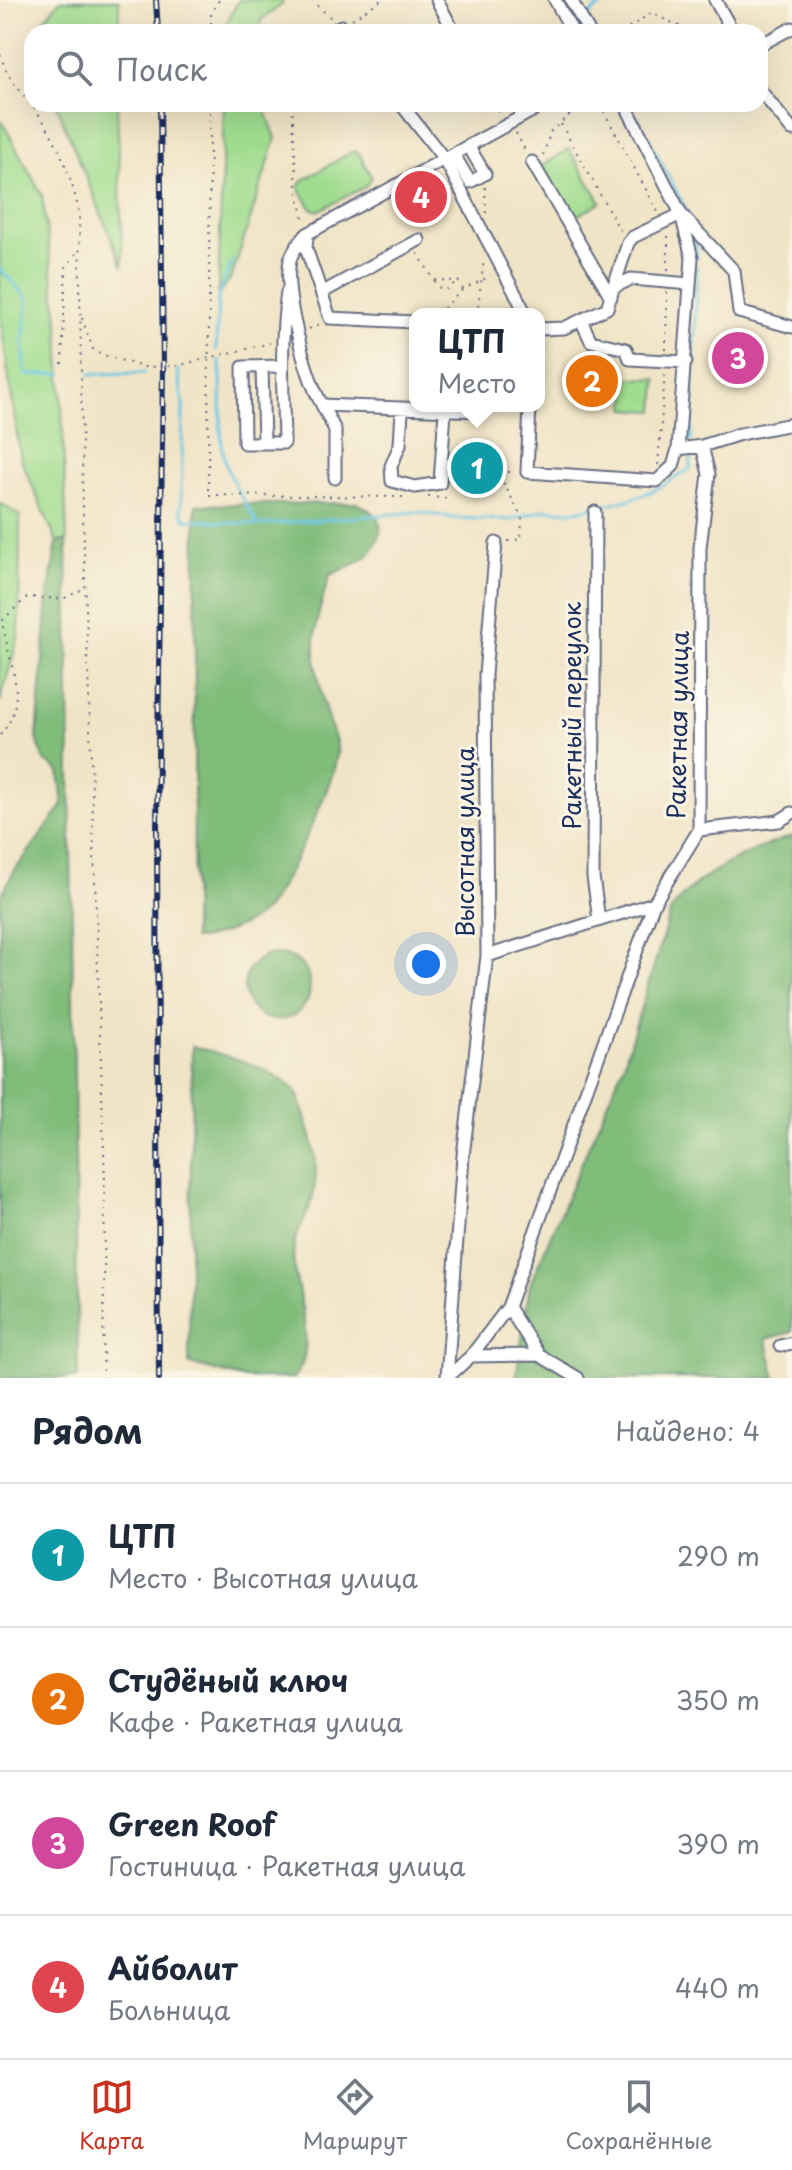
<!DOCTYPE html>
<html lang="ru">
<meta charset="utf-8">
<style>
:root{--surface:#fff;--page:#f6f6f7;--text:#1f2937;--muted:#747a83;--line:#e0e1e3;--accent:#c8321e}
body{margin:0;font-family:"Playpen Sans",sans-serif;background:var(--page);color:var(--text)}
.you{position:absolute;left:426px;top:964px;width:28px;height:28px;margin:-20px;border:6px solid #fff;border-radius:50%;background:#1a73e8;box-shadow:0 0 0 12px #1a73e833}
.badge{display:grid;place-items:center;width:52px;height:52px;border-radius:50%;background:var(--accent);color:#fff;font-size:26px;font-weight:700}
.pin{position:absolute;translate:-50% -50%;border:4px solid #fff;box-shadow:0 2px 8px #0006}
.popup{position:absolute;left:409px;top:308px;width:136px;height:104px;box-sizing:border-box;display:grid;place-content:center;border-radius:16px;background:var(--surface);filter:drop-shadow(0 2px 6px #0005);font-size:26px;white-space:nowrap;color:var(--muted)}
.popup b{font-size:30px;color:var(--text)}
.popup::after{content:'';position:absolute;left:50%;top:100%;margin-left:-16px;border:16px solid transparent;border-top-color:var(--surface)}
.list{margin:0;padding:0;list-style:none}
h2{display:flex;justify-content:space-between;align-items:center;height:104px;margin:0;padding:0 32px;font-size:34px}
h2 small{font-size:26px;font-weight:400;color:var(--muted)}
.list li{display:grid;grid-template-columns:52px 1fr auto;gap:24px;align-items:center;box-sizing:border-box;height:144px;padding:0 32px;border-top:2px solid var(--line)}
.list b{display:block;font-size:30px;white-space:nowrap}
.list p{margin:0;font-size:26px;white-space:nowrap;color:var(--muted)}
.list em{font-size:26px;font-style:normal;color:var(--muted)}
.icon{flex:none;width:44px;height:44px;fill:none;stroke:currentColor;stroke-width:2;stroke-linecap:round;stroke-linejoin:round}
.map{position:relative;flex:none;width:792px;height:1378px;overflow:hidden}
.search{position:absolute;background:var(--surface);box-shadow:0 8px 32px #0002;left:24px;right:24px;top:24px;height:88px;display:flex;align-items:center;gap:20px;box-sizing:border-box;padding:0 28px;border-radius:24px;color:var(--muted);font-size:30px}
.sheet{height:680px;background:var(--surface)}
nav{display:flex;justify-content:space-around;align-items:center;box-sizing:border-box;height:112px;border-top:2px solid var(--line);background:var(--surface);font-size:22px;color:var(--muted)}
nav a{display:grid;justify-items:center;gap:4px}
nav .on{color:var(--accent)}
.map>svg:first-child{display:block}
.green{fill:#a1dd90;stroke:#5e8677;stroke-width:2}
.forest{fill:#80bc7a;stroke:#4e766c;stroke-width:2}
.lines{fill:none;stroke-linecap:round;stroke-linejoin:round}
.stream{stroke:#66c4e4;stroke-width:3}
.minor-casing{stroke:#666e82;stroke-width:15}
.path{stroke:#666e82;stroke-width:2;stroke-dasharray:2 6;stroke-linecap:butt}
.minor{stroke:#fff;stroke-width:11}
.rail-casing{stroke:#1b2f5e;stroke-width:6}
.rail{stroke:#fcf5e5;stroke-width:3;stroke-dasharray:9;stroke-linecap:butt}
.labels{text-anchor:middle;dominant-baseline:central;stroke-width:6;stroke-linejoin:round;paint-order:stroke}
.street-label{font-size:24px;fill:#1b2f5e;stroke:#fcf5e5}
</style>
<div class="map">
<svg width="792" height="1378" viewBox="0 0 792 1378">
<rect width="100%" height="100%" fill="#fcf5e5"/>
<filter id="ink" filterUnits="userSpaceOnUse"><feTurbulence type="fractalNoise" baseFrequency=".0125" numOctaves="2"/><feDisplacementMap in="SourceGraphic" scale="16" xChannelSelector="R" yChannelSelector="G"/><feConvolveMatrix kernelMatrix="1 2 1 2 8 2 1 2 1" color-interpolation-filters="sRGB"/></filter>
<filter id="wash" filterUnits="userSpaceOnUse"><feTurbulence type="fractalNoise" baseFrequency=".006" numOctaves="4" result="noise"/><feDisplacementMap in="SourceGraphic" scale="32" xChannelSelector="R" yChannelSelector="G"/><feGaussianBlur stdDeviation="1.8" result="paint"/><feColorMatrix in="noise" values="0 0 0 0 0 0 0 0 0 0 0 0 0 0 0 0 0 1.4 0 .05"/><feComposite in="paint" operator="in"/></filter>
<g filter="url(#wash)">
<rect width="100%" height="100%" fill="#f0e4c6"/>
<path class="green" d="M 60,0 L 119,0 L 119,32 L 34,32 Z
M 239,0 L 281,0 L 283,4 L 261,20 L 260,32 L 226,32 L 226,23 Z
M 56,104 L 117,104 L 123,267 L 61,116 Z
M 224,104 L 263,104 L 276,138 L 232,276 L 218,297 Z
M 0,118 L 42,195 L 59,327 L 67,541 L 57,542 L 21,460 L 0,317 Z
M 569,149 L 601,202 L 572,219 L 540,167 Z
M 353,151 L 359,153 L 372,178 L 365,187 L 318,211 L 311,208 L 299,188 L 302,181 Z
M 628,378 L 657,379 L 655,411 L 626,409 Z
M 0,503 L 20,516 L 19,633 L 0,703 Z"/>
<path class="forest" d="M 356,503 C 382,514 388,529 370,553 C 362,563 342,569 330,575 C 310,636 311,651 326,713 C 329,725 339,742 337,754 C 334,785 285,886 265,910 C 252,924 211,940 193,939 L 196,505 Z
M 67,541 L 78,1378 L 0,1378 L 0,898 L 13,873 L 63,805 L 59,771 L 43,759 L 37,738 L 48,595 L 57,542 Z
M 792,836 L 792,1332 L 766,1339 L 776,1378 L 516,1378 L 530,1284 L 623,1066 L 671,910 C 701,871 747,852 792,836 Z
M244 987a33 33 0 1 1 66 0a33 33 0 1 1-66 0Z
M 192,1046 C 220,1054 281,1068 297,1094 C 302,1103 304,1114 307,1124 C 316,1147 319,1171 313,1196 C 307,1225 290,1229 294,1265 C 297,1295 319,1353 293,1378 L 242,1378 L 189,1364 Z"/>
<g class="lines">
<path class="stream" d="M 586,18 L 607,0
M 638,118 L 688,214
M 695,238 L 697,258
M 0,269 L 28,299 L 23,343 L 26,375 L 63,374
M 216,350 L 218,297 L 232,261
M 219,360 C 226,396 214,438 229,473 C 236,490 248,507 257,523
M 178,370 L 183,404 L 181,509 L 185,519 L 259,525 L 418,512 L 454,518 L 510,520 L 544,510 L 575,511 L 628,500 L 655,490 L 690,469 L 691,457
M 90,374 L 144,373
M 691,441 L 697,266"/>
</g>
</g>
<g filter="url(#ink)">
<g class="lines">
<defs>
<path id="minor" d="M 437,0 L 454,32
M 555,0 L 571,29
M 571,0 L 589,32
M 715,0 L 733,32
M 330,32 L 341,26 L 345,32
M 760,45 L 792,28
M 760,90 L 792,130
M 401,104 L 445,160 L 526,314
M 454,155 L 470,182 L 485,174 L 469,147
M 532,162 L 611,297
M 307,237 L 306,248 L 330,318 L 415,322
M 614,287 L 631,279 L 690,284
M 323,292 L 419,240
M 581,320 L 591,341 L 626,349 L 630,359 L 686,362
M 539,329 L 564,328 L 607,308 L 628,243 L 633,237 L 681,214 L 734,271 L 739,312 L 792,327
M 282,366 L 243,367 L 244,443 L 284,443 C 283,392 280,343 287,292
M 262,367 L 264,443
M 322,405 L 335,430 L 335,478
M 486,406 L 480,411 L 322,405 C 306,376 283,293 290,260 C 293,250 300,242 307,234 L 545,104
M 530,406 L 527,472 L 657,481 L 673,466 L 678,449 L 692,258 L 681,214 L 625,104
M 402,410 L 400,445 L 391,466 L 392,481 L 415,487 L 440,483 L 445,411
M 702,446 L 740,434 L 792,424
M 595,512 L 593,877 L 599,920
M 699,830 L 779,821 L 792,813
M 487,956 L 654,903
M 508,1307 L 539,1355 L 578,1378
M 780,1346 L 792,1343
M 471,1356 L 539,1355
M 449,1376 L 471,1356 L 508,1307 L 654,903 L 699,830 L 700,548 L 709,474 L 702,446 L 678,449
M 447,1378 L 463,1156 L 487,956 L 485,675 L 496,543"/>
</defs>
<use href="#minor" class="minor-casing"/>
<path class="path" d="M 311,0 L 331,18
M 352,19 L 381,0
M 211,32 L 211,13 L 219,0
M 622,32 L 651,13 L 692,32
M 0,54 C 9,83 20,89 37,112 C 58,140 72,179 79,212 L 83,518 L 105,1183 L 103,1378
M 210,104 L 208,495 L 406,497
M 292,104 L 297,188 L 304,221
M 494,104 L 501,117
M 600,104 L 658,212
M 507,110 L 513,104
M 561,124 L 621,232
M 516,133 L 526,152
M 543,155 L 551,131 L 582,104
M 485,187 L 486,213
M 418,253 L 438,287 L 445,290 L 457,282
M 668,270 L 668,232
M 434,280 L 458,281 L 463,289 L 491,276
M 438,314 L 462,290
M 477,314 L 484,259
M 82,318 L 94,352 L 143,367 L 176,366 L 270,343
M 309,329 L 322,323
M 666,350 L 667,292
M 62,364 L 66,267 L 79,250
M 658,465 L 665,372
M 428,497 L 447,498
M 508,541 L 521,539 L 522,518 L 498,472 L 514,472
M 0,735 C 31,700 8,662 2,621 L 27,597 L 63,599 L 85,588"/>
<use href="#minor" class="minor"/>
<defs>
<path id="rail" d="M 156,0 L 158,32
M 159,1378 L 157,830 L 163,366 L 160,104"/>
</defs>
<use href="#rail" class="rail-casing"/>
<use href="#rail" class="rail"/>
</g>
</g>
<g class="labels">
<g class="street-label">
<text transform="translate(571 716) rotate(-90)">Ракетный переулок</text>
<text transform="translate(677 725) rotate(-89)">Ракетная улица</text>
<text transform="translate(464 842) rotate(-90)">Высотная улица</text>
</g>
</g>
</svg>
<div class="you"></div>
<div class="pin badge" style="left:477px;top:468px;background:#0f9aa8">1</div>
<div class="popup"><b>ЦТП</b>Место</div>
<div class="pin badge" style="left:592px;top:381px;background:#e8710a">2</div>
<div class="pin badge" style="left:738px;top:358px;background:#d1479c">3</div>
<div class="pin badge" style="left:421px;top:197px;background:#e0444e">4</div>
<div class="search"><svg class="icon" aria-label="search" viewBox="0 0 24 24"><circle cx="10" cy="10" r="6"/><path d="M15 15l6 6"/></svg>Поиск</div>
</div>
<section class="sheet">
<h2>Рядом<small>Найдено: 4</small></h2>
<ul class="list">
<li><span class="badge" style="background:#0f9aa8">1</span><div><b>ЦТП</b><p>Место · Высотная улица</p></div><em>290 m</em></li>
<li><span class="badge" style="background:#e8710a">2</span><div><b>Студёный ключ</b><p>Кафе · Ракетная улица</p></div><em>350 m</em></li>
<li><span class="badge" style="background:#d1479c">3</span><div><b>Green Roof</b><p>Гостиница · Ракетная улица</p></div><em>390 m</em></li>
<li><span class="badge" style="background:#e0444e">4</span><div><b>Айболит</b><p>Больница</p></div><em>440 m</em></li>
</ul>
</section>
<nav>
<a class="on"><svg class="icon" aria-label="map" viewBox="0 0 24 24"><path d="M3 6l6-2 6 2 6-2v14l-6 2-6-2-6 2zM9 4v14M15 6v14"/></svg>Карта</a>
<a><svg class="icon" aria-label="directions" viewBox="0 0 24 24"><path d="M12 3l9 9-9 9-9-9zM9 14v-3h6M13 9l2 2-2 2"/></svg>Маршрут</a>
<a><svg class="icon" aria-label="saved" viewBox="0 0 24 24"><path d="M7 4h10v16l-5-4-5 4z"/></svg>Сохранённые</a>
</nav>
